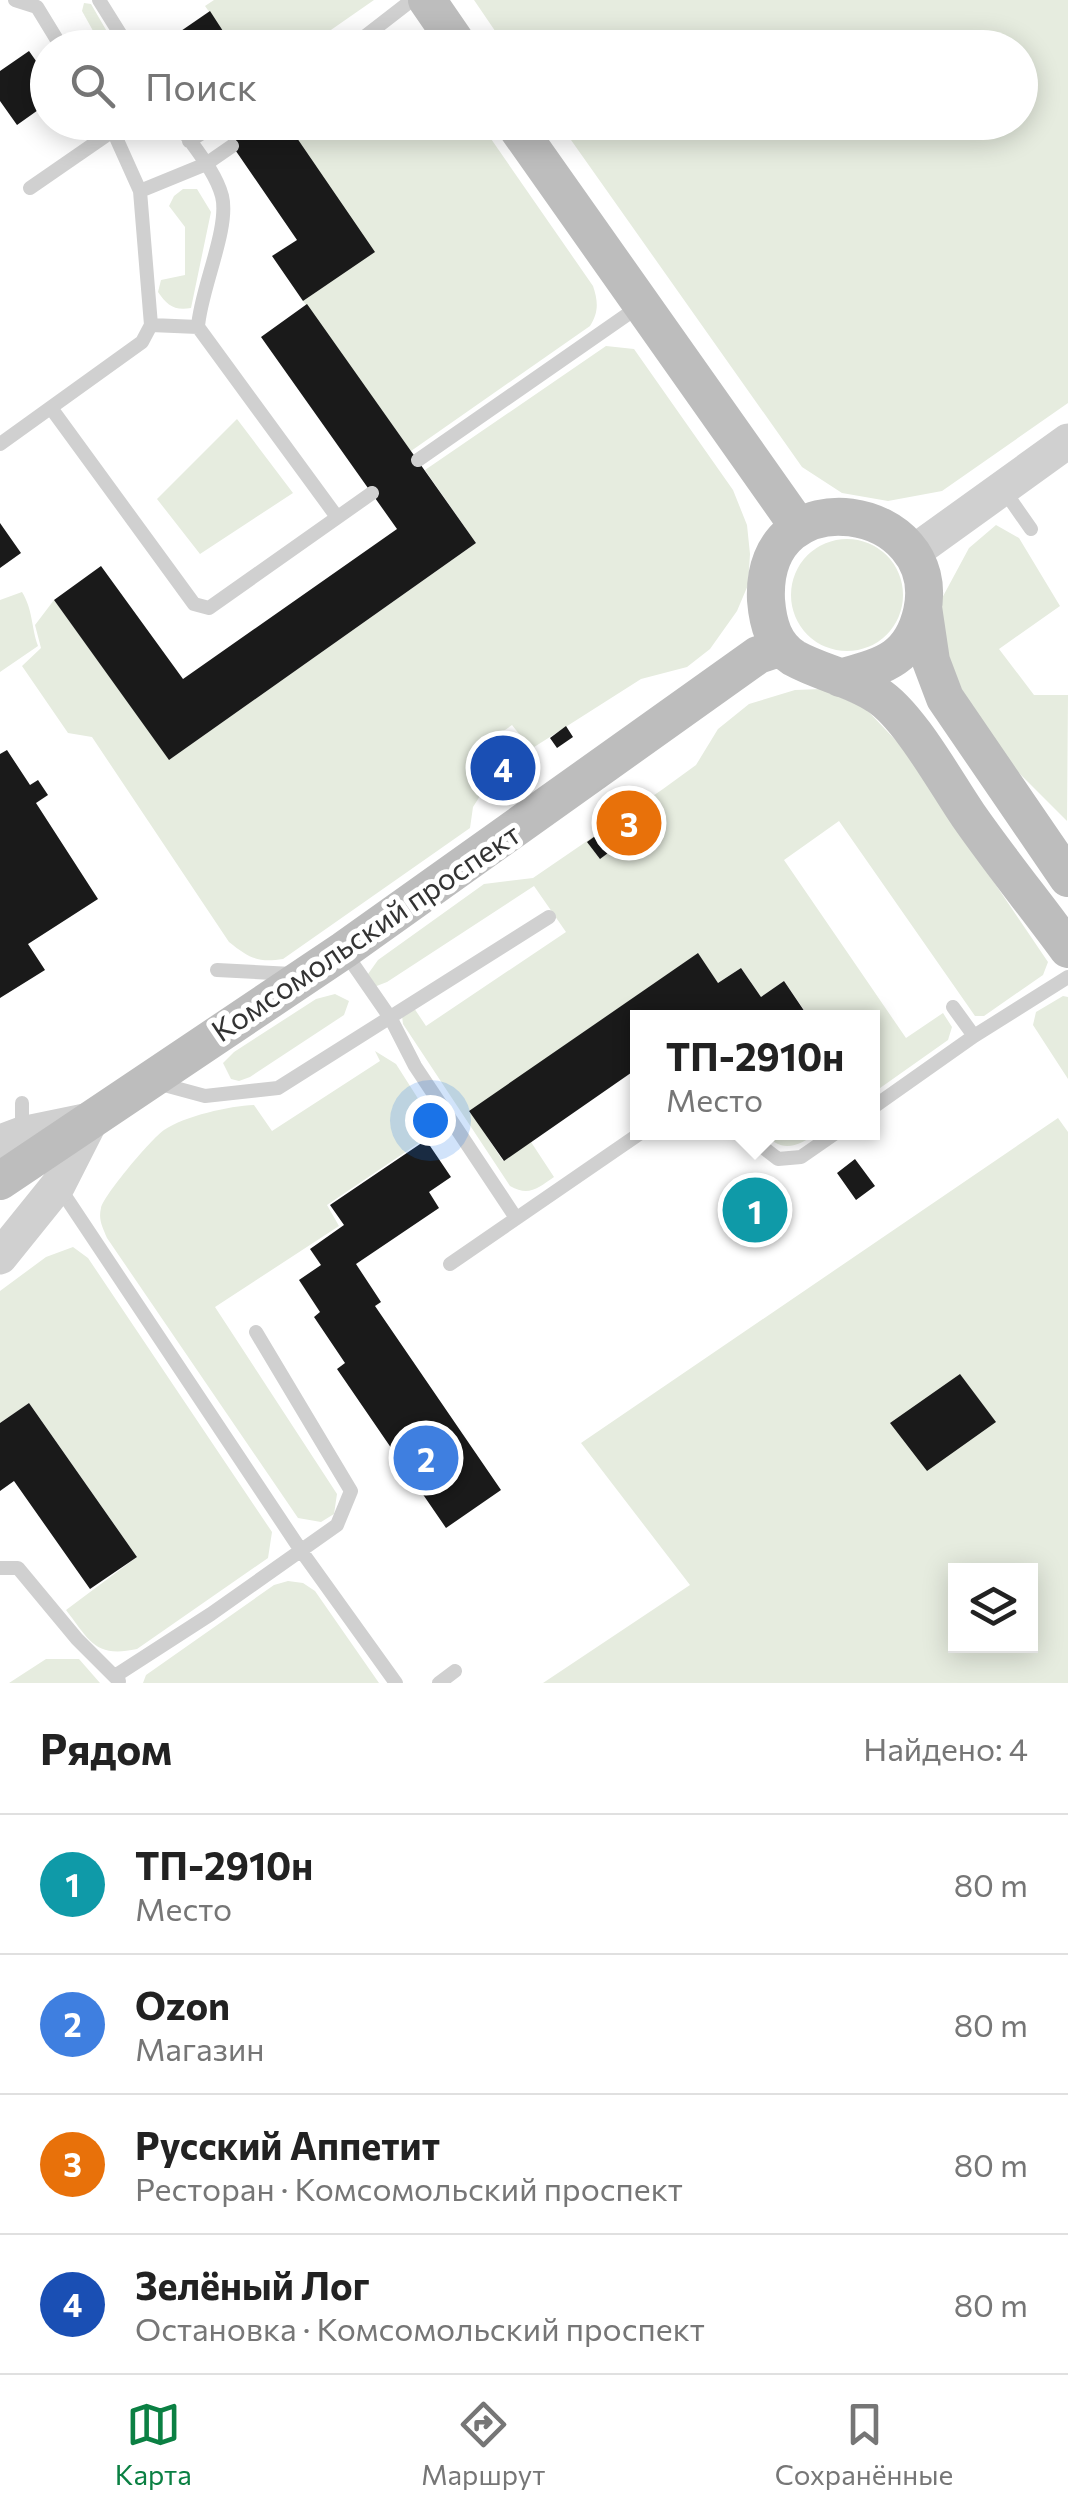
<!DOCTYPE html>
<html lang="ru">
<meta charset="utf-8">
<style>
:root{--surface:#fff;--page:#f6f6f6;--text:#222;--muted:#767676;--line:#e0e0e0;--accent:#0b8043}
body{margin:0;font-family:Commissioner,sans-serif;background:var(--page);color:var(--text)}
.controls{position:absolute;right:30px;bottom:30px;display:grid;overflow:hidden;border-radius:0px;box-shadow:0 5px 25px #0003}
.controls button{width:90px;height:90px;display:grid;place-items:center;padding:0;border:0;border-bottom:2px solid var(--line);background:var(--surface);color:var(--text);font:50px sans-serif}
.you{position:absolute;left:430px;top:1120px;width:35px;height:35px;margin:-25px;border:8px solid #fff;border-radius:50%;background:#1a73e8;box-shadow:0 0 0 15px #1a73e833}
.badge{display:grid;place-items:center;width:65px;height:65px;border-radius:50%;background:var(--accent);color:#fff;font-size:32px;font-weight:700}
.pin{position:absolute;translate:-50% -50%;border:5px solid #fff;box-shadow:0 2px 10px #0006}
.popup{position:absolute;left:630px;top:1010px;width:250px;height:130px;box-sizing:border-box;display:grid;place-content:center;border-radius:0px;background:var(--surface);filter:drop-shadow(0 2px 8px #0005);font-size:32px;white-space:nowrap;color:var(--muted)}
.popup b{font-size:38px;color:var(--text)}
.popup::after{content:'';position:absolute;left:50%;top:100%;margin-left:-20px;border:20px solid transparent;border-top-color:var(--surface)}
.list{margin:0;padding:0;list-style:none}
h2{display:flex;justify-content:space-between;align-items:center;height:130px;margin:0;padding:0 40px;font-size:42px}
h2 small{font-size:32px;font-weight:400;color:var(--muted)}
.list li{display:grid;grid-template-columns:65px 1fr auto;gap:30px;align-items:center;box-sizing:border-box;height:140px;padding:0 40px;border-top:2px solid var(--line)}
.list b{display:block;font-size:38px;white-space:nowrap}
.list p{margin:0;font-size:32px;white-space:nowrap;color:var(--muted)}
.list em{font-size:32px;font-style:normal;color:var(--muted)}
.icon{flex:none;width:55px;height:55px;fill:none;stroke:currentColor;stroke-width:2;stroke-linecap:round;stroke-linejoin:round}
.map{position:relative;flex:none;width:1068px;height:1683px;overflow:hidden}
.search{position:absolute;background:var(--surface);box-shadow:0 5px 25px #0003;left:30px;right:30px;top:30px;height:110px;display:flex;align-items:center;gap:25px;box-sizing:border-box;padding:0 35px;border-radius:55px;color:var(--muted);font-size:38px}
.sheet{height:690px;background:var(--surface)}
nav{display:flex;justify-content:space-around;align-items:center;box-sizing:border-box;height:140px;border-top:2px solid var(--line);background:var(--surface);font-size:28px;color:var(--muted)}
nav a{display:grid;justify-items:center;gap:5px}
nav .on{color:var(--accent)}
.map>svg:first-child{display:block}
.green{fill:#e6ecdf;fill-rule:evenodd}
.building{fill:#1a1a1a}
.lines{fill:none;stroke-linecap:round;stroke-linejoin:round}
.service{stroke:#d0d0d0;stroke-width:14}
.tertiary{stroke:#d0d0d0;stroke-width:35}
.secondary{stroke:#bdbdbd;stroke-width:38}
.labels{text-anchor:middle;dominant-baseline:central;stroke-width:10;stroke-linejoin:round;paint-order:stroke}
.street-label{font-size:30px;fill:#333;stroke:#fff}
</style>
<div class="map">
<svg width="1068" height="1683" viewBox="0 0 1068 1683">
<rect width="100%" height="100%" fill="#fff"/>
<path class="green" d="M 214,0 L 374,0 L 305,48 L 234,47 L 205,6 Z
M 474,0 L 1068,0 L 1068,403 L 942,491 L 888,501 L 842,493 L 802,467 L 559,123 L 1020,122 L 1020,48 L 506,47 Z
M 84,3 L 91,4 L 116,47 L 102,47 L 82,11 Z
M 286,123 L 480,123 L 593,286 C 598,301 599,312 590,326 L 411,451 L 303,301 L 374,252 Z
M 183,189 L 197,189 L 211,212 L 191,308 C 174,311 167,305 158,292 L 161,280 L 185,275 L 185,227 L 169,206 L 174,196 Z
M 606,346 L 634,349 L 733,490 L 747,525 L 750,554 L 748,585 L 737,611 L 710,649 L 687,667 L 641,679 L 531,749 L 512,725 L 468,756 L 485,788 L 473,807 L 470,828 L 283,959 C 258,963 249,958 229,942 L 92,737 L 68,733 L 22,666 L 41,648 L 35,625 L 54,600 L 170,759 L 476,543 L 425,470 Z
M 237,419 L 293,493 L 200,554 L 157,499 Z
M 996,525 L 1019,538 L 1060,606 L 999,649 L 1034,695 L 1068,695 L 1067,821 L 1016,770 L 955,680 L 941,650 L 941,600 L 969,548 Z
M791 595a56 56 0 1 1 112 0a56 56 0 1 1-112 0Z
M 22,592 C 33,610 31,626 38,646 L 0,672 L 0,600 Z
M 821,689 L 865,708 L 904,749 L 1048,962 L 1043,975 L 984,1016 L 975,1016 L 839,821 L 784,860 L 906,1038 L 943,1013 L 952,1027 L 948,1040 L 873,1093 L 872,1018 L 809,1017 L 784,981 L 761,997 L 741,968 L 718,983 L 697,954 L 470,1111 L 503,1161 L 531,1142 L 554,1177 C 538,1188 529,1197 510,1186 L 403,1024 L 402,1016 L 410,1002 L 426,1026 L 566,932 L 534,886 L 387,982 L 374,987 L 368,974 L 378,960 L 484,884 L 533,878 L 663,789 L 696,765 L 718,729 L 749,704 L 795,690 Z
M 335,994 L 349,1001 L 344,1015 L 250,1077 L 239,1081 L 231,1079 L 223,1063 L 234,1052 L 316,999 Z
M 1063,996 L 1068,997 L 1068,1079 L 1033,1025 L 1036,1012 Z
M 375,1051 L 396,1064 L 438,1130 L 327,1205 L 339,1226 L 215,1307 L 337,1494 L 334,1514 L 321,1522 L 298,1518 L 107,1238 C 103,1228 98,1220 101,1208 C 104,1195 151,1139 164,1130 C 185,1116 229,1106 254,1105 L 272,1131 L 380,1061 Z
M 1058,1118 L 1068,1132 L 1068,1683 L 543,1683 L 690,1585 L 581,1443 ZM 956,1570 L 1030,1570 L 1030,1646 L 956,1646 Z
M 765,1133 L 817,1133 C 799,1146 781,1154 765,1133 Z
M 73,1247 L 88,1258 L 272,1532 L 268,1558 L 137,1649 C 95,1658 90,1641 66,1610 L 137,1557 L 29,1403 L 0,1423 L 0,1291 L 46,1257 Z
M 288,1581 L 303,1583 L 315,1591 L 379,1683 L 143,1683 L 146,1675 L 274,1585 Z
M 46,1659 L 79,1659 L 100,1683 L 9,1683 Z"/>
<path class="building" d="M 210,11 L 234,48 L 165,48 L 162,44 Z
M 29,51 L 48,78 L 48,103 L 17,125 L 0,101 L 0,71 Z
M 216,122 L 286,122 L 375,252 L 303,301 L 272,256 L 297,240 Z
M 307,304 L 476,543 L 169,760 L 54,600 L 101,566 L 183,679 L 397,529 L 261,337 Z
M 0,523 L 21,553 L 0,568 Z
M 566,726 L 573,737 L 557,748 L 550,738 Z
M 7,750 L 30,785 L 38,780 L 48,795 L 36,803 L 98,899 L 28,944 L 45,970 L 0,998 L 0,754 Z
M 631,810 L 643,827 L 600,859 L 587,842 Z
M 698,953 L 718,983 L 741,968 L 761,997 L 784,981 L 809,1018 L 727,1018 L 722,1010 L 711,1018 L 638,1018 L 638,1068 L 504,1161 L 469,1111 Z
M 426,1140 L 451,1177 L 429,1192 L 439,1208 L 356,1264 L 381,1302 L 375,1306 L 501,1490 L 446,1528 L 337,1369 L 345,1363 L 314,1317 L 320,1312 L 299,1280 L 321,1265 L 310,1249 L 344,1225 L 330,1205 Z
M 855,1159 L 875,1186 L 856,1200 L 837,1173 Z
M 762,1185 L 780,1209 L 747,1233 L 729,1210 Z
M 960,1374 L 996,1422 L 927,1471 L 890,1423 Z
M 29,1403 L 137,1557 L 90,1589 L 14,1481 L 0,1491 L 0,1423 Z"/>
<g class="lines">
<path class="service" d="M 15,0 L 37,7 L 62,48
M 99,0 L 129,48
M 350,48 L 412,0
M 177,122 C 192,145 215,170 222,196 C 230,228 200,291 198,327 L 337,517
M 189,141 L 217,124
M 30,188 L 114,130
M 140,191 L 206,164 L 232,146
M 151,325 L 198,327
M 51,408 L 194,604 L 209,608 L 372,493
M 0,444 L 142,342 L 151,325 L 140,191 L 109,122
M 418,460 L 641,305
M 1003,489 L 1031,529
M 344,951 L 391,1019 L 415,1066 L 516,1218
M 217,970 L 292,974
M 953,1007 L 974,1036
M 157,1083 L 205,1096 L 278,1088 L 549,917
M 872,1108 L 974,1036 L 1068,977
M 752,1132 L 760,1145 L 778,1159 L 801,1157 L 837,1132
M 22,1133 L 22,1103
M 59,1187 L 302,1552 L 396,1683
M 450,1264 L 642,1132
M 0,1568 L 18,1568 L 77,1639 L 119,1681
M 115,1676 L 211,1614 L 337,1525 L 351,1491 L 256,1332
M 439,1683 L 455,1671"/>
<path class="tertiary" d="M 911,554 L 1068,441
M 0,1142 L 22,1134 L 90,1120
M 0,1257 L 58,1185 L 91,1120"/>
<path class="secondary" d="M 427,0 L 460,48
M 513,122 L 798,526
M 923,607 L 931,661 L 945,698 L 1068,878
M 840,678 C 882,666 911,660 922,612 C 946,504 760,472 766,600 C 768,625 774,645 794,658 C 821,673 852,678 877,695 C 909,715 946,783 968,815 C 1000,861 1035,904 1068,949
M 0,1181 L 344,950 L 758,655 L 779,648"/>
</g>
<g class="labels">
<g class="street-label">
<text transform="translate(365 931) rotate(-34)">Комсомольский проспект</text>
</g>
</g>
</svg>
<div class="controls">
<button><svg class="icon" aria-label="layers" viewBox="0 0 24 24"><path d="M12 4l9 5-9 5-9-5zM3 14l9 5 9-5"/></svg></button>
</div>
<div class="you"></div>
<div class="pin badge" style="left:755px;top:1210px;background:#0f9aa8">1</div>
<div class="popup"><b>ТП-2910н</b>Место</div>
<div class="pin badge" style="left:426px;top:1458px;background:#3f7fe0">2</div>
<div class="pin badge" style="left:629px;top:823px;background:#e8710a">3</div>
<div class="pin badge" style="left:503px;top:768px;background:#1a4fb4">4</div>
<div class="search"><svg class="icon" aria-label="search" viewBox="0 0 24 24"><circle cx="10" cy="10" r="6"/><path d="M15 15l6 6"/></svg>Поиск</div>
</div>
<section class="sheet">
<h2>Рядом<small>Найдено: 4</small></h2>
<ul class="list">
<li><span class="badge" style="background:#0f9aa8">1</span><div><b>ТП-2910н</b><p>Место</p></div><em>80 m</em></li>
<li><span class="badge" style="background:#3f7fe0">2</span><div><b>Ozon</b><p>Магазин</p></div><em>80 m</em></li>
<li><span class="badge" style="background:#e8710a">3</span><div><b>Русский Аппетит</b><p>Ресторан · Комсомольский проспект</p></div><em>80 m</em></li>
<li><span class="badge" style="background:#1a4fb4">4</span><div><b>Зелёный Лог</b><p>Остановка · Комсомольский проспект</p></div><em>80 m</em></li>
</ul>
</section>
<nav>
<a class="on"><svg class="icon" aria-label="map" viewBox="0 0 24 24"><path d="M3 6l6-2 6 2 6-2v14l-6 2-6-2-6 2zM9 4v14M15 6v14"/></svg>Карта</a>
<a><svg class="icon" aria-label="directions" viewBox="0 0 24 24"><path d="M12 3l9 9-9 9-9-9zM9 14v-3h6M13 9l2 2-2 2"/></svg>Маршрут</a>
<a><svg class="icon" aria-label="saved" viewBox="0 0 24 24"><path d="M7 4h10v16l-5-4-5 4z"/></svg>Сохранённые</a>
</nav>
